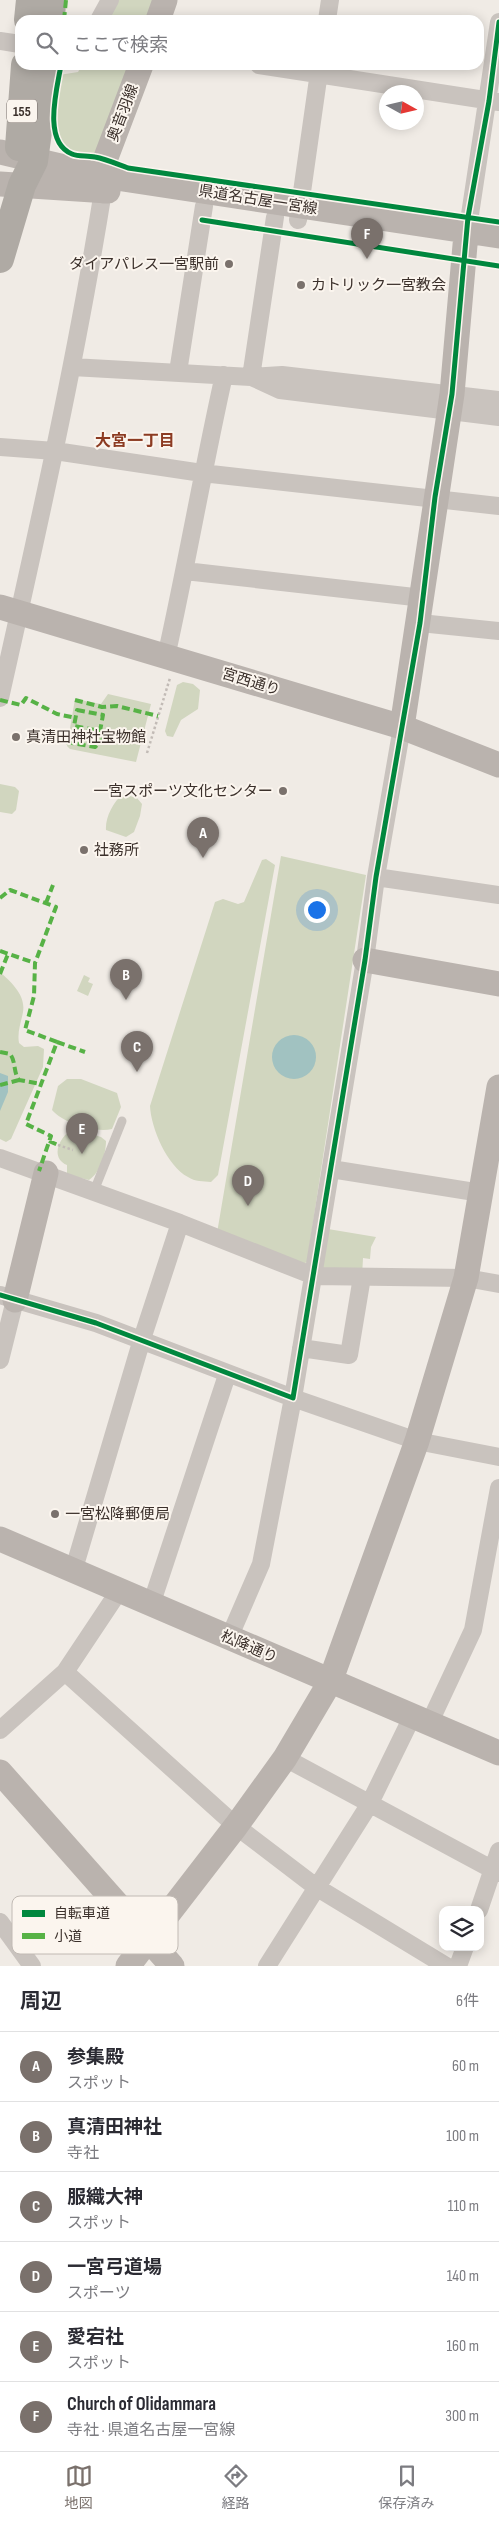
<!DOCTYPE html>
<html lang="ja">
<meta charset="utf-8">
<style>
:root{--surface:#fff;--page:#f7f7f7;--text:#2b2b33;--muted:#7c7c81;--line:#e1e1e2;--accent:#7a716c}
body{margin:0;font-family:"Sofia Sans Condensed","Noto Sans JP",sans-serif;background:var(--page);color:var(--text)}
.controls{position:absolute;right:15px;bottom:15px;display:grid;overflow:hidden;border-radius:10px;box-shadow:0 2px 12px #0003}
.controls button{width:45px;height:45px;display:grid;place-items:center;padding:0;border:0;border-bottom:1px solid var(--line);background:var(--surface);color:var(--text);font:25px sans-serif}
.compass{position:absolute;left:379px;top:85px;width:45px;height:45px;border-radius:50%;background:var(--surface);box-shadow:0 2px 12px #0003;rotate:98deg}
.you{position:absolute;left:316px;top:909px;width:18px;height:18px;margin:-12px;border:4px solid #fff;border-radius:50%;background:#1a73e8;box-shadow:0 0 0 8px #1a73e833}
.badge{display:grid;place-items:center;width:32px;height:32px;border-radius:50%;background:var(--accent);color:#fff;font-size:16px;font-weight:700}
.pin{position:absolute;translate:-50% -41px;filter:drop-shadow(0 1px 2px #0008)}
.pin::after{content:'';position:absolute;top:26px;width:18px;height:15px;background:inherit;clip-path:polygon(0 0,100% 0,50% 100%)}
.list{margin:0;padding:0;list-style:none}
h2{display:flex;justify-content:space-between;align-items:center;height:65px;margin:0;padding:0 20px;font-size:21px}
h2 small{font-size:16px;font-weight:400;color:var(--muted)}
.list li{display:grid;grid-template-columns:32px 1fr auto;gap:15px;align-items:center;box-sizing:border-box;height:70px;padding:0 20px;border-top:1px solid var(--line)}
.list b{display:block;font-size:19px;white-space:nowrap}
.list p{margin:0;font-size:16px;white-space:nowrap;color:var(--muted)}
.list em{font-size:16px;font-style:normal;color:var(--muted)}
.icon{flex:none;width:28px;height:28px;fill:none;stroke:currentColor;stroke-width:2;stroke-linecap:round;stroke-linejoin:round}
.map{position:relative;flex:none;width:499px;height:1966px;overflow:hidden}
.search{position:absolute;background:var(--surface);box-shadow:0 2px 12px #0003;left:15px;right:15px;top:15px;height:55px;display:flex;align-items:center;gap:12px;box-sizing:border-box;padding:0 18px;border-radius:15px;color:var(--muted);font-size:19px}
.sheet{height:485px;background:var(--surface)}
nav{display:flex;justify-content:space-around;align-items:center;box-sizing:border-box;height:70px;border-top:1px solid var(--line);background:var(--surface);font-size:14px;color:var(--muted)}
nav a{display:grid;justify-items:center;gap:2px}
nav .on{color:var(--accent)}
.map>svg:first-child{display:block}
.green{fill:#d1d6bf}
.water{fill:#a1c2c1}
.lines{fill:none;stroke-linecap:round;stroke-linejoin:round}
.path{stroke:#c2bbb6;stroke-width:2.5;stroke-dasharray:2.5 2.5;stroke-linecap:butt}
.lane{stroke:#c9c3be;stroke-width:9}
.street{stroke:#c9c3be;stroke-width:18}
.secondary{stroke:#bab3ae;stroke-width:25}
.highway{stroke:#afaaa4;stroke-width:28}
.quiet{stroke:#57b246;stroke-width:4;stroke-dasharray:8 4;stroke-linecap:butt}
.cycleway-casing{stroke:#fbf5ee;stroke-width:8}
.cycleway{stroke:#00873e;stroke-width:5}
.poi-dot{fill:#7a716c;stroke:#fbf5ee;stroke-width:2}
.labels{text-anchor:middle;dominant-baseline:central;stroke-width:4;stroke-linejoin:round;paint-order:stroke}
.shield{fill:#fbf5ee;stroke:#756b66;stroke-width:1}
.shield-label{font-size:14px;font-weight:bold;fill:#3b302b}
.street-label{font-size:15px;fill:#3b302b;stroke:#fbf5ee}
.poi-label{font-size:15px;fill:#3b302b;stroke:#fbf5ee;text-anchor:start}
.neighbourhood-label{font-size:16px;font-weight:bold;fill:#8c3b22;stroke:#fbf5ee}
.key{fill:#fbf5ee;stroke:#c1bab4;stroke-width:1}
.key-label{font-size:14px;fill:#3b302b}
</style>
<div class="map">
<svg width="499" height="1966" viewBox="0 0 499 1966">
<rect width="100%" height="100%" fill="#f0ebe5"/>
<path class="green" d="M 119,0 L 154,0 L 146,20 L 107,20 Z
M 82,65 L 130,65 L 94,157 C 42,157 51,112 59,75 L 78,72 Z
M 183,682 L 193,684 L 200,690 L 198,709 L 181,720 L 173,737 L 167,736 L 165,731 L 177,685 Z
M 108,694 L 151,704 L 136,762 L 70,749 L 67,746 L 75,699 L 101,704 Z
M 0,784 L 15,787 L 19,791 L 16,810 L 12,814 L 0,812 Z
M 123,794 L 137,798 L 142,804 L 140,816 L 134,832 L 126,837 L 106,830 C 105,818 113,802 123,794 Z
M 281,856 L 366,875 L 307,1262 L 300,1266 L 217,1233 Z
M 266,859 L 275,865 L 218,1175 L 211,1182 C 203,1181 195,1182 188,1177 C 167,1166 151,1128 150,1106 L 215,902 L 223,899 L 238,904 L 244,902 L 262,860 Z
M 0,972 C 11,982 26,995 23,1012 C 21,1023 17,1032 19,1043 L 24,1047 L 38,1046 L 44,1049 L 43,1067 L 11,1139 L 6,1142 L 0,1139 Z
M 84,975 L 90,978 L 88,982 L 93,984 L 88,996 L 77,991 Z
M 67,1079 L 81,1079 L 117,1093 L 121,1107 L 112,1129 C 95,1133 63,1123 52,1110 L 58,1086 Z
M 73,1129 L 101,1137 L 106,1141 C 106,1154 100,1173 89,1180 L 67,1175 L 67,1165 C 49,1157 60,1136 73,1129 Z
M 328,1229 L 376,1237 L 371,1247 L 370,1259 L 363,1258 L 362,1277 L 321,1272 Z"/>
<path class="water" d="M272 1057a22 22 0 1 1 44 0a22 22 0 1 1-44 0Z
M 0,1073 L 8,1076 L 8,1092 L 0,1111 Z"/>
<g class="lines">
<path class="path" d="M 147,753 L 170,678
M 58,1145 L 73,1150"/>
<path class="lane" d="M 94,1191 L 122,1121"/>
<path class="street" d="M 99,20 L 110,0
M 327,20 L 330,0
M 0,41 L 20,44
M 259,65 L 499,102
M 298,220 L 320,65
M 466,241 L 499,22
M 72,367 L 251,377 L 282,375 L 499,400
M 178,372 L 204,206
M 251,377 L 275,217
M 254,378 L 280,390 L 499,417
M 0,447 L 55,451 L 202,473 L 499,506
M 185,571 L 423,598
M 420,623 L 499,631
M 166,657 C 187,563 203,469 224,375
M 0,698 C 38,529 76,361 103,191
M 376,877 L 499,895
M 0,1158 L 180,1223 L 314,1276 L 466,1278 L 499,1284
M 331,1169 L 481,1193
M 0,1295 L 96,1323 L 293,1398 L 365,960 L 376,877 L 402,727
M 301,1348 L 349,1355 L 362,1277
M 0,1360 L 15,1300
M 73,1572 L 142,1339 L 180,1223
M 151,1605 L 227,1375
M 229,1638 L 261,1564 L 293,1398 L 417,1441 L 499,1457
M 65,1672 L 236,1826 L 316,1887 L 446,1966
M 429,1724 L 473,1630 L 499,1488
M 0,1730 L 65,1672 L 119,1591
M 285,1758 L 499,1873
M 479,1910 L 499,1851
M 0,1922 L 32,1966
M 267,1966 L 369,1805 L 412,1717
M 458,1966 L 465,1947"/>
<path class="secondary" d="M 158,20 L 165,0
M 0,152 L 103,176 L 499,236
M 0,184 L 108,191
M 103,191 L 105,160 L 141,65
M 0,607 L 402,727 L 499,765
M 402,727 L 452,394 L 465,245
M 365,960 L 499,984
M 15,1300 L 46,1173
M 0,1539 L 499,1753
M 0,1772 L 172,1966
M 128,1966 L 236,1826 L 285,1758 L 330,1682 L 417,1441 L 466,1278 L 499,1087"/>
<path class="highway" d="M 28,20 L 30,0
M 51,20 L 52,0
M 19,147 L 25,65
M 0,259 L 22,185 L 34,161 L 47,65"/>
<path class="quiet" d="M 64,20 L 66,0
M 0,700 L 21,705 L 26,698 L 57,714 L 76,718
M 75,700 L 102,707 L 117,706 L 158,716
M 77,710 L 103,715 L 100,731 L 74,726 Z
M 54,740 L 95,747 L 106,736
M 0,898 L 10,890 L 56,907 L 35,963 L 34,996 L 25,1030 L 57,1042 L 26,1124 L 51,1136 L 39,1171
M 46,903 L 53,885
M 0,951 L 35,963
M 0,974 L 8,954
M 57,1042 L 85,1052
M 0,1052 L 10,1054 C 16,1061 13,1072 19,1080 L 41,1084
M 0,1085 L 19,1080
M 49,1141 L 58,1145"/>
<defs>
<path id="cycleway" d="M 61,65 C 57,89 42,142 72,154 C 79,157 87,155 95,157 C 106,159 117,164 128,168 L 499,222
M 202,220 L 499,266
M 0,1295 L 96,1323 L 293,1398 L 365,960 L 376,877 L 420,623 L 435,497 L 452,394 L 468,217 L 489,101 L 499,22"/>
</defs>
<use href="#cycleway" class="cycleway-casing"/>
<use href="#cycleway" class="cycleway"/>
</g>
<g class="poi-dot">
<circle cx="229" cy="264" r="5"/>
<circle cx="301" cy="285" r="5"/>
<circle cx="16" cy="737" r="5"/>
<circle cx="283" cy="791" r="5"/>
<circle cx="84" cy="850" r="5"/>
<circle cx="55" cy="1514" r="5"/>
</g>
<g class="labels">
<rect class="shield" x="7" y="99.5" width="30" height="23" rx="4"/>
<g class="shield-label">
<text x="22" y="111">155</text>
</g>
<g class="street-label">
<text transform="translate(123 113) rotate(-69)">奥音羽線</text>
<text transform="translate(258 200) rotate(9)">県道名古屋一宮線</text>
<text transform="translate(251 682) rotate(17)">宮西通り</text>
<text transform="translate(249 1647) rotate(23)">松降通り</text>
</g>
<g class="poi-label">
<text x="219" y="264" text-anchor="end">ダイアパレス一宮駅前</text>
<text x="311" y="285">カトリック一宮教会</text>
<text x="26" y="737">真清田神社宝物館</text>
<text x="273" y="791" text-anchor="end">一宮スポーツ文化センター</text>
<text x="94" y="850">社務所</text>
<text x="65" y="1514">一宮松降郵便局</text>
</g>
<g class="neighbourhood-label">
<text x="135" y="441">大宮一丁目</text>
</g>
</g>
<rect x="12" y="1896" width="166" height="58" rx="8" class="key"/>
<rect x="22" y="1910" width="23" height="7" fill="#00873e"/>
<rect x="22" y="1933" width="23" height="6" fill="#57b246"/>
<g class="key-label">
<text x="54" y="1918">自転車道</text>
<text x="54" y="1941">小道</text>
</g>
</svg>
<div class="controls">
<button><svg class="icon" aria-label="layers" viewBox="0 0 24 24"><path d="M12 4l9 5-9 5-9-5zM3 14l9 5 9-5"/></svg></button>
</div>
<svg class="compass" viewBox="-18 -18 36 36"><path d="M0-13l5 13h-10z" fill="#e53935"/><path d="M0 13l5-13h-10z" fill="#7c7c81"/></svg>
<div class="you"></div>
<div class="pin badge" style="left:203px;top:858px">A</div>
<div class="pin badge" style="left:126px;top:1000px">B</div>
<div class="pin badge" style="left:137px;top:1072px">C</div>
<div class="pin badge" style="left:248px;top:1206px">D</div>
<div class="pin badge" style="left:82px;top:1154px">E</div>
<div class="pin badge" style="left:367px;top:259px">F</div>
<div class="search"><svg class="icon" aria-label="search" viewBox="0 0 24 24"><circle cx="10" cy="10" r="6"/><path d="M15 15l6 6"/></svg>ここで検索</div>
</div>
<section class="sheet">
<h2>周辺<small>6件</small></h2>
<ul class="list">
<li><span class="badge">A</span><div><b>参集殿</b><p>スポット</p></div><em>60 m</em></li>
<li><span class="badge">B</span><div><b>真清田神社</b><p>寺社</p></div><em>100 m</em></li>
<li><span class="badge">C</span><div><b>服織大神</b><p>スポット</p></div><em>110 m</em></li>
<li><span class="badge">D</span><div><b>一宮弓道場</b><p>スポーツ</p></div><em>140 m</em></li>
<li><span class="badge">E</span><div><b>愛宕社</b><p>スポット</p></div><em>160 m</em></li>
<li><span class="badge">F</span><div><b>Church of Olidammara</b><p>寺社 · 県道名古屋一宮線</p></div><em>300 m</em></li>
</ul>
</section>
<nav>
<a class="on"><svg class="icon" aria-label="map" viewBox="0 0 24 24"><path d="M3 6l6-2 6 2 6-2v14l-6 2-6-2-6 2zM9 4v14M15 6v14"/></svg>地図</a>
<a><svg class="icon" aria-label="directions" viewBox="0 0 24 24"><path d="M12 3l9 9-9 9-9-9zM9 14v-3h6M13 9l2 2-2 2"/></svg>経路</a>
<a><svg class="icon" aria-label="saved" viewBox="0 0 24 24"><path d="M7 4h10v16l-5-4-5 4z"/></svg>保存済み</a>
</nav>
